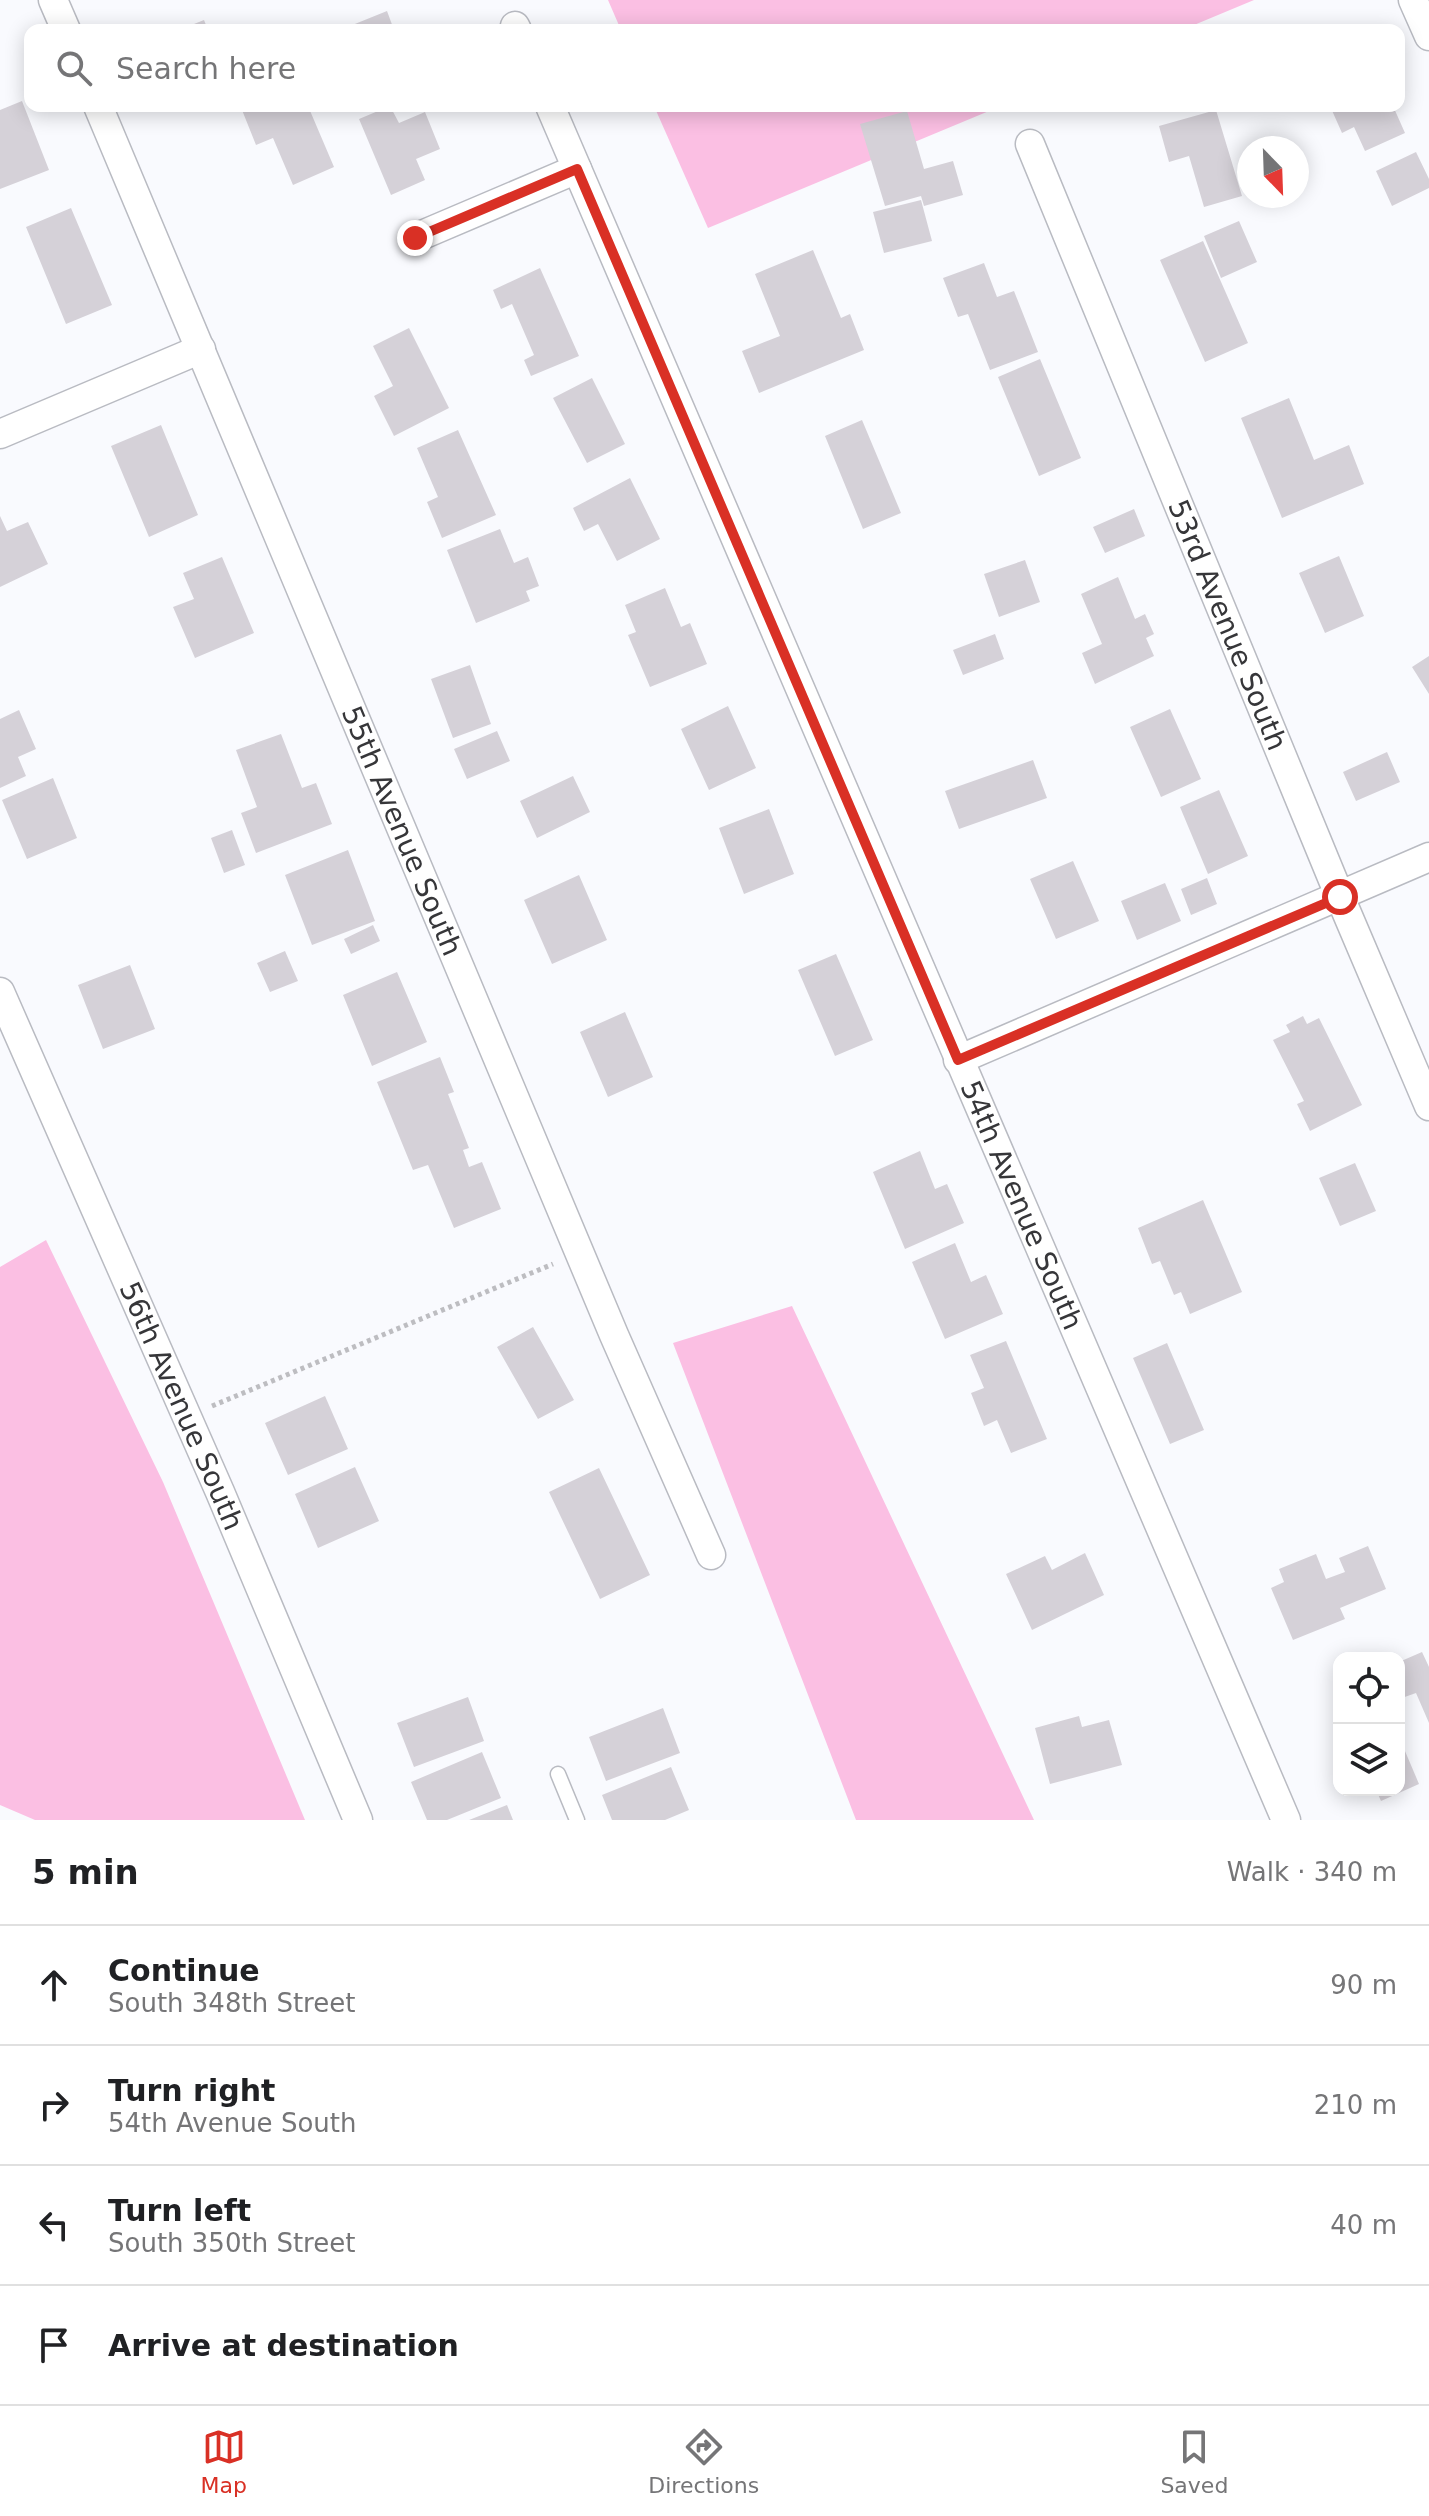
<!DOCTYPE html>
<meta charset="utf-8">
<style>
:root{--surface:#fff;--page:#f2f2f2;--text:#202124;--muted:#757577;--line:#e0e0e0;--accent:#d93025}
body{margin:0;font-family:"DejaVu Sans",sans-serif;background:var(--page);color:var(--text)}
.controls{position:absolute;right:24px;bottom:24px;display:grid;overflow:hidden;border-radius:16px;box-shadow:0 4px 20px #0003}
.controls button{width:72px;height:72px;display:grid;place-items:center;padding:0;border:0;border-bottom:2px solid var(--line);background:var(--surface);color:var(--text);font:40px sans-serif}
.compass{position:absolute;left:1237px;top:136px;width:72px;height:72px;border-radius:50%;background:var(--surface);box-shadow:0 4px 20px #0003;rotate:157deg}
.stop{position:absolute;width:24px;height:24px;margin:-18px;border:6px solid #d93025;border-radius:50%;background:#fff}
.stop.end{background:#d93025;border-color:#fff;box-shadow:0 2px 8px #0008}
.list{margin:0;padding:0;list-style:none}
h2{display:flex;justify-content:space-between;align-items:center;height:104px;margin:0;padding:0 32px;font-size:34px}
h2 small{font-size:26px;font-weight:400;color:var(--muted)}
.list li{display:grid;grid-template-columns:52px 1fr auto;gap:24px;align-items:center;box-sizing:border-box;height:120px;padding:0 32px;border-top:2px solid var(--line)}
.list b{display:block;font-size:30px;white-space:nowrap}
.list p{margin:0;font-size:26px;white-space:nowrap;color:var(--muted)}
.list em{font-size:26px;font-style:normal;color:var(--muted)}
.icon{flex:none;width:44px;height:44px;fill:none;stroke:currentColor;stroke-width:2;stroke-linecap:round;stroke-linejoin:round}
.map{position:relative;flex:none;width:1429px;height:1820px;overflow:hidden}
.search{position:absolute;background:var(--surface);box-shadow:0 4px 20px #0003;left:24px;right:24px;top:24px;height:88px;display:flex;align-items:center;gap:20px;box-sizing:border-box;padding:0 28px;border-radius:16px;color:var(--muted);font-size:30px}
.sheet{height:584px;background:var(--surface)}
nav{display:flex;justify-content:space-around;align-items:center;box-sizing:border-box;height:112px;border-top:2px solid var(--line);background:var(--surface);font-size:22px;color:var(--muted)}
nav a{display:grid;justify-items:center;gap:4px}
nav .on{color:var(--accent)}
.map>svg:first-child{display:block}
.green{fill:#fbbfe3}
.building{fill:#d5d1d8}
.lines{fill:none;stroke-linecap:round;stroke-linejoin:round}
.service-casing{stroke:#b9bbc2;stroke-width:17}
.minor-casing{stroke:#b9bbc2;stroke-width:31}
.path{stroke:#bdbdc1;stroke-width:5;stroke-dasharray:4 4;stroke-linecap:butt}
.service{stroke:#fff;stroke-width:14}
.minor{stroke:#fff;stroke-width:28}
.route{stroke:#d93025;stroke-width:10}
.labels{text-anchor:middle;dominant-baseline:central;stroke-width:6;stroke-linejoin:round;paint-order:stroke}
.street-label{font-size:28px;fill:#363639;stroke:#fff}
</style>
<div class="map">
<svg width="1429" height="1820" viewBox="0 0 1429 1820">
<rect width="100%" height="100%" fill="#f9fafe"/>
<path class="green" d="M 608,0 L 1254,0 L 1182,30 L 621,30 Z
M 654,106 L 1001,106 L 708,228 Z
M 46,1240 L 163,1482 L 305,1820 L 35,1820 L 0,1805 L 0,1267 Z
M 792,1306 L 1034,1820 L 856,1820 L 673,1343 Z"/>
<path class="building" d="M 387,11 L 394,30 L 340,30 Z
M 204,20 L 208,30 L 179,30 Z
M 22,101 L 49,170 L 0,189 L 0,110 Z
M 250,106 L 308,106 L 334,167 L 293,185 L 273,138 L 256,145 L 242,110 Z
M 390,106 L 399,123 L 425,112 L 440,149 L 416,159 L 425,180 L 391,195 L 359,119 Z
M 1330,106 L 1393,106 L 1405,133 L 1365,151 L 1354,127 L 1342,133 Z
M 1216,110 L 1242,196 L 1204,207 L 1189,156 L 1169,162 L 1159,126 Z
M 907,111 L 924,169 L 953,161 L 963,195 L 924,206 L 921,196 L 885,206 L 860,124 Z
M 1416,152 L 1429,179 L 1429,188 L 1392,206 L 1376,171 Z
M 921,200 L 932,241 L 884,253 L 873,212 Z
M 71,208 L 112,305 L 66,324 L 26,227 Z
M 1239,221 L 1257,262 L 1221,278 L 1204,236 Z
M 1203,241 L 1248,343 L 1205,362 L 1160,260 Z
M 813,250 L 841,318 L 850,314 L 864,350 L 759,393 L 742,351 L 780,336 L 755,274 Z
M 984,263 L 997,297 L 1014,291 L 1038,352 L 990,370 L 968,314 L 958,317 L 943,278 Z
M 540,268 L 579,356 L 531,376 L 524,360 L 534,355 L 512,304 L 501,309 L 493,290 Z
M 409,328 L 449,408 L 394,436 L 374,396 L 393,386 L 373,346 Z
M 1040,359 L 1081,458 L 1039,476 L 998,377 Z
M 592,378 L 625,444 L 587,463 L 553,398 Z
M 1289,398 L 1314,460 L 1349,445 L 1364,484 L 1282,518 L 1241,418 Z
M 862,420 L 901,513 L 863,529 L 825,436 Z
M 161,425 L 198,515 L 149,537 L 111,446 Z
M 458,430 L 496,515 L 442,538 L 427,502 L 438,497 L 417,448 Z
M 630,478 L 660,539 L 617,561 L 598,524 L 584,531 L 573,508 Z
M 1134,509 L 1145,536 L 1105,553 L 1093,527 Z
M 0,516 L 7,531 L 28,522 L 48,564 L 0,587 Z
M 500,529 L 514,563 L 528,557 L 539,586 L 526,591 L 530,601 L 476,623 L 447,550 Z
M 1339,556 L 1364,616 L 1325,633 L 1299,573 Z
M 222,557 L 254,633 L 195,658 L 173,607 L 194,599 L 183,573 Z
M 1025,560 L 1040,602 L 999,617 L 984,574 Z
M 1118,577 L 1135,619 L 1145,614 L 1154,634 L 1146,638 L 1154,656 L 1095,684 L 1082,653 L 1102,644 L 1081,594 Z
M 665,588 L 681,627 L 690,623 L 707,664 L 650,687 L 628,635 L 636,632 L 625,605 Z
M 995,634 L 1004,659 L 963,675 L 953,650 Z
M 1429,656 L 1429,694 L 1412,667 Z
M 470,665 L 491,724 L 453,738 L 431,679 Z
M 728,706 L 756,768 L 709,790 L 681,729 Z
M 1170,709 L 1201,779 L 1161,797 L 1130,727 Z
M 19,710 L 36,749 L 18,757 L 26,776 L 0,788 L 0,719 Z
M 497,731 L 510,761 L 467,779 L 454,749 Z
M 281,734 L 302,788 L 316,783 L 332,824 L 256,853 L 241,813 L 257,807 L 236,750 Z
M 1387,752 L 1400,782 L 1356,801 L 1343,772 Z
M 1033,760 L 1047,798 L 959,829 L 945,791 Z
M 573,776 L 590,812 L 537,838 L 520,801 Z
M 53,778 L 77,838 L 27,859 L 2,800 Z
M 1219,790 L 1248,856 L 1208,874 L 1180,807 Z
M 769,809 L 794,874 L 744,894 L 719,828 Z
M 232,830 L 245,865 L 224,873 L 211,838 Z
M 348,850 L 375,921 L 312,945 L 285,875 Z
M 1073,861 L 1099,921 L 1056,939 L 1030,879 Z
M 579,875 L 607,940 L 552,964 L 524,900 Z
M 1207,878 L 1217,904 L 1191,915 L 1181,889 Z
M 1165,883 L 1181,921 L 1137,940 L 1121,901 Z
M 373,925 L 380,941 L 351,954 L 344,939 Z
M 285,951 L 298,981 L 270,992 L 257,963 Z
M 836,954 L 873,1040 L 835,1056 L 798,970 Z
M 130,965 L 155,1029 L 103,1049 L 78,985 Z
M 397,972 L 427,1042 L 372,1066 L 343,995 Z
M 625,1012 L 653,1077 L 608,1097 L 580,1032 Z
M 1303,1016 L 1307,1024 L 1319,1018 L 1362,1105 L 1310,1131 L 1297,1104 L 1304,1101 L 1273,1040 L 1290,1032 L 1286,1025 Z
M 440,1057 L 454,1092 L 448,1094 L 469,1148 L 463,1150 L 469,1167 L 482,1162 L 501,1209 L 454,1228 L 428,1165 L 413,1170 L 377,1082 Z
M 920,1151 L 935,1189 L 947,1184 L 964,1223 L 905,1249 L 873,1172 Z
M 1355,1163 L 1376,1211 L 1340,1226 L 1319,1178 Z
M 1203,1200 L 1242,1292 L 1190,1314 L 1181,1292 L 1174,1295 L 1160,1261 L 1152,1264 L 1138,1228 Z
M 955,1243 L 971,1282 L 986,1275 L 1003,1314 L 945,1339 L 912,1262 Z
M 533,1327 L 574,1400 L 538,1419 L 497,1347 Z
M 1006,1341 L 1047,1439 L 1011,1453 L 997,1420 L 984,1426 L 971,1393 L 984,1388 L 970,1355 Z
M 1167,1343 L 1204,1430 L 1170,1444 L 1133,1358 Z
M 325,1396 L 348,1449 L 288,1475 L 265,1423 Z
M 355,1467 L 379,1521 L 318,1548 L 295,1494 Z
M 599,1468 L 650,1575 L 600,1599 L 549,1492 Z
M 1368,1546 L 1386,1589 L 1340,1608 L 1345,1619 L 1293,1640 L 1271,1588 L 1284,1582 L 1279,1569 L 1316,1554 L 1326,1579 L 1345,1572 L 1339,1558 Z
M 1085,1553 L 1104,1595 L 1032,1630 L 1006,1574 L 1045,1556 L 1052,1570 Z
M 1422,1652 L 1429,1667 L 1429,1723 L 1416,1693 L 1399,1699 L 1399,1662 Z
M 468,1697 L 484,1741 L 414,1767 L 397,1723 Z
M 663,1708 L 680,1753 L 606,1781 L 589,1737 Z
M 1079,1716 L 1082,1727 L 1109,1720 L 1122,1765 L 1050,1784 L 1035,1728 Z
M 1399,1737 L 1419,1784 L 1381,1801 L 1376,1790 L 1399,1790 Z
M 482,1752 L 501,1798 L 447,1820 L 427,1820 L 411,1782 Z
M 671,1767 L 689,1810 L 665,1820 L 612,1820 L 602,1795 Z
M 507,1805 L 513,1820 L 469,1820 Z"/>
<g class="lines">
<defs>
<path id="service" d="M 558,1774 L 577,1820"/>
<g id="minor">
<path d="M 53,0 L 66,30"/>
<path d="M 1413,0 L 1429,36"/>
<path d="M 515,26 L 517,30"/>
<path id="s1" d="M 98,106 L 614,1335 L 711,1555"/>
<path id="s2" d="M 550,106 L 1286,1820"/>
<path id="s3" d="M 1030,144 L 1340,897 L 1429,1106"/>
<path d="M 415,238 L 577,169"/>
<path d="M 0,434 L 201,349"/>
<path id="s4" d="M 0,992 L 220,1492 L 358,1820"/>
<path d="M 958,1060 L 1429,857"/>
</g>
</defs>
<use href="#service" class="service-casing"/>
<use href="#minor" class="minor-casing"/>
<path class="path" d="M 212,1406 L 553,1264"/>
<use href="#service" class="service"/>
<use href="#minor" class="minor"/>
</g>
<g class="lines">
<path class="route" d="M 415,238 L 577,169 L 958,1060 L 1340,897"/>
</g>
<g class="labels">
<g class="street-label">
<text stroke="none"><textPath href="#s3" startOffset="520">53rd Avenue South</textPath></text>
<text stroke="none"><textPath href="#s1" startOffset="786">55th Avenue South</textPath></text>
<text stroke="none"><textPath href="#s2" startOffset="1196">54th Avenue South</textPath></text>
<text stroke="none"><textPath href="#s4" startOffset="452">56th Avenue South</textPath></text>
</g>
</g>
</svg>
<div class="controls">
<button><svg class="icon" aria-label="locate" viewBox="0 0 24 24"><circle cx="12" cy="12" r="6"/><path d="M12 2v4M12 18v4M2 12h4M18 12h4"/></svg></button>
<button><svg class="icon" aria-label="layers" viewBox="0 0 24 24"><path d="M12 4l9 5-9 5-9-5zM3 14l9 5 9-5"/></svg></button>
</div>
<svg class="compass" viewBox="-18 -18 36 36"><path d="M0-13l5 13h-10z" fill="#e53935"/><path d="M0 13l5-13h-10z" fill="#757577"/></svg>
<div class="stop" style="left:1340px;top:897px"></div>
<div class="stop end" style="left:415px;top:238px"></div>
<div class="search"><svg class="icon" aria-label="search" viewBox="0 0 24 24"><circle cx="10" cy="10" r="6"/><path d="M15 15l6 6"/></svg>Search here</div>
</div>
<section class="sheet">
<h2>5 min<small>Walk · 340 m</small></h2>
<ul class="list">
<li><svg class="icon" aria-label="ahead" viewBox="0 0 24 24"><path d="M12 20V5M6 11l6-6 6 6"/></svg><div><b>Continue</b><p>South 348th Street</p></div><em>90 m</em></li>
<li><svg class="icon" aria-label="right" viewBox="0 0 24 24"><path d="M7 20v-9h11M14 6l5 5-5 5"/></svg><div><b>Turn right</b><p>54th Avenue South</p></div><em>210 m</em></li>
<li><svg class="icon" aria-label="left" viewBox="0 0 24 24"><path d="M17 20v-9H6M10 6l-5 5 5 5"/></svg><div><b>Turn left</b><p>South 350th Street</p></div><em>40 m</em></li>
<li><svg class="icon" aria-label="arrive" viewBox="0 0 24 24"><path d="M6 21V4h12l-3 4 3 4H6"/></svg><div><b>Arrive at destination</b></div></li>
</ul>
</section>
<nav>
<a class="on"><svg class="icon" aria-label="map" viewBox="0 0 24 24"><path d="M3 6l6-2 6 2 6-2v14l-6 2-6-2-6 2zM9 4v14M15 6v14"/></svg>Map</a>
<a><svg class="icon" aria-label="directions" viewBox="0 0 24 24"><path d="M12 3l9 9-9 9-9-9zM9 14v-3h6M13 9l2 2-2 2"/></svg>Directions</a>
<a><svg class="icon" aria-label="saved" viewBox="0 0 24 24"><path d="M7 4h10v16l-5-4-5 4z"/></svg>Saved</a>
</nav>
